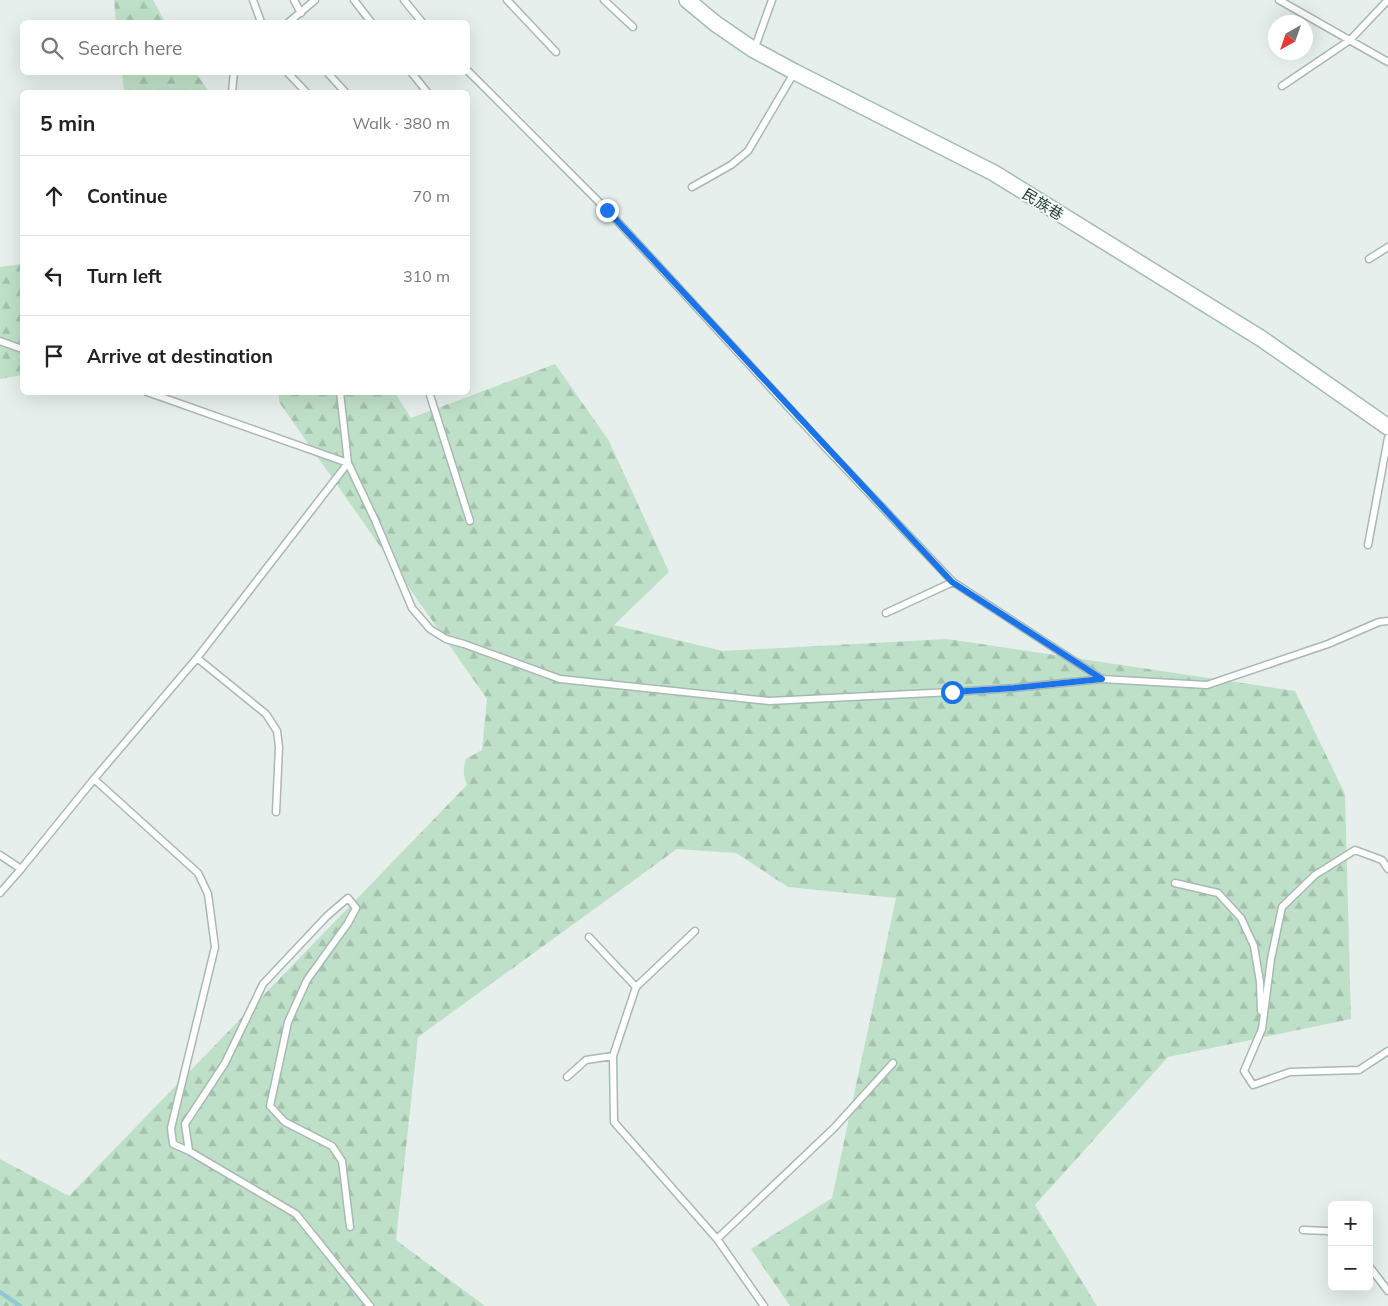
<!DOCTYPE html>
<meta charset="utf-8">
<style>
:root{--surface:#fff;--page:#f6f6f6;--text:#222;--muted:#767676;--line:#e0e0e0}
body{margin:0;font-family:Mulish,"Noto Sans TC",sans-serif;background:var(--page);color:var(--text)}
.controls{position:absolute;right:15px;bottom:15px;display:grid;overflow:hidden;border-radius:8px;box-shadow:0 5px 20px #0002}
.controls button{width:45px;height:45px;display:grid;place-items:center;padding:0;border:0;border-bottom:1px solid var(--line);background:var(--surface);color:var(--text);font:25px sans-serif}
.compass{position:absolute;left:1268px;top:15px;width:45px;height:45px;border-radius:50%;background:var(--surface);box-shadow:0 5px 20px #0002;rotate:220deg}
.stop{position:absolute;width:15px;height:15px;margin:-11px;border:4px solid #1a73e8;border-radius:50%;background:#fff}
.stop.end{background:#1a73e8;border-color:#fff;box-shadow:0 1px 5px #0008}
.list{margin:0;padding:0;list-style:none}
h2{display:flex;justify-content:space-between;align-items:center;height:65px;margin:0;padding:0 20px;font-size:21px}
h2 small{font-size:16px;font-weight:400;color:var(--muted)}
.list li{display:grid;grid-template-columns:32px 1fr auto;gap:15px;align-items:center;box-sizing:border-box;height:80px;padding:0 20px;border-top:1px solid var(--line)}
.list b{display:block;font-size:19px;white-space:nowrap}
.list em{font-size:16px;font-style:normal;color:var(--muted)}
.icon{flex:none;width:28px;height:28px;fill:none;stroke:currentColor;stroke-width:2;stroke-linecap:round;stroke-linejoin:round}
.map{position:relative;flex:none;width:1388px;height:1306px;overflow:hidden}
.search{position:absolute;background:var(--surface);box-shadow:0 5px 20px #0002;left:20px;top:20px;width:450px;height:55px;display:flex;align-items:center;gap:12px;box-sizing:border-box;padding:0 18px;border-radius:8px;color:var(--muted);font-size:19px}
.panel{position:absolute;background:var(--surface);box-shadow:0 5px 20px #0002;left:20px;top:90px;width:450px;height:305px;border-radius:8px}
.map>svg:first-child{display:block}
.forest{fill:url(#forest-firs)}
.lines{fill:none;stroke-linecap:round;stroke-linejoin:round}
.stream{stroke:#8ec9d4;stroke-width:4.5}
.lane-casing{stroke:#a8b8b2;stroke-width:9}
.secondary-casing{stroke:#a4bbb3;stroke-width:18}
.lane{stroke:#fff;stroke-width:6}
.secondary{stroke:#fff;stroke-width:15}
.route{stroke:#1a73e8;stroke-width:6}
.labels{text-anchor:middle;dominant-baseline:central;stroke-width:4;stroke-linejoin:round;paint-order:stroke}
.street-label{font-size:15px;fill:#24423a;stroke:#f7fbf9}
</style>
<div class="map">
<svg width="1388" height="1306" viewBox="0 0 1388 1306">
<defs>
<pattern id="forest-firs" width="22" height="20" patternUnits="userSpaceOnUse" patternTransform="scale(1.25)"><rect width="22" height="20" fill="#bfe0c8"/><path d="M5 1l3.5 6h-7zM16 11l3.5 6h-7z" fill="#a4c1ad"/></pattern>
</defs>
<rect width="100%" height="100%" fill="#e6efeb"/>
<path class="forest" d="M 114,0 L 153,0 L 165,22 L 116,22 Z
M 122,73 L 196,73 L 209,92 L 124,92 Z
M 22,264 L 22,375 L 0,379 L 0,267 Z
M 555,364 L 609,441 L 669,572 L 614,625 L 723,651 L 947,639 L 1295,691 L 1345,794 L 1351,1019 L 1168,1057 L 1035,1205 L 1097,1306 L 790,1306 L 751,1249 L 832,1198 L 896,898 L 788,887 L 736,853 L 677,849 L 418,1037 L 396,1240 L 485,1306 L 0,1306 L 0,1159 L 69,1196 L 467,785 C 463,775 463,769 466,759 L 482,750 L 487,699 L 279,402 L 279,393 L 395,393 L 411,418 Z"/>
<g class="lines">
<path class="stream" d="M 0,1292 L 20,1306"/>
<defs>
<path id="lane" d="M 253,0 L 261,22
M 294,0 L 301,13
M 354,0 L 371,22
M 404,0 L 422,22
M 507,0 L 556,52
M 604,0 L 633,27
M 1279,0 L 1388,62
M 289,22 L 315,0
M 754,50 L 772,0
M 468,71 L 607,210 L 825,447 L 953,582 L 1102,679 L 1207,685 L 1328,644 L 1379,622 L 1388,621
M 287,72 L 306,92
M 327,72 L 345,92
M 411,72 L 427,92
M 1282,86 L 1350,40 L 1388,0
M 232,92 L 234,72
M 692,187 L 731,165 L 748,151 L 794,73
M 1369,259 L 1388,247
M 0,341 L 22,349
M 147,392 L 348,463 L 375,520 L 412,608 L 430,629 L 446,639 L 464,644 L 560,679 L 769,701 L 952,692 L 1014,688 L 1102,679
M 429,392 L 470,521
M 1368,545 L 1388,438
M 886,613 L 953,582
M 197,658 L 266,714 L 277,731 L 279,747 L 276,812
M 94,779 L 198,873 L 208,894 L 215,947 L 171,1128 L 173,1144 L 189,1151 L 296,1214 L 370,1306
M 0,855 L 21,869 L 94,779 L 197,658 L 348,463 L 340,392
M 1388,869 L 1382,860 L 1355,850 L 1315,875 L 1282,907 L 1271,959 L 1262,1029 L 1244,1071 L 1253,1085 L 1290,1072 L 1359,1070 L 1388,1051
M 1175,883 L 1218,893 L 1241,918 L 1254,946 L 1260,982 L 1261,1011
M 0,893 L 21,869
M 695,931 L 636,987 L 613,1056 L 614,1122 L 717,1239 L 764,1306
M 589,937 L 636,987
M 567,1077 L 586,1060 L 613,1056
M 189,1151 L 185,1124 L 225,1063 L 263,984 L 327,916 L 348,898 L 356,908 L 348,923 L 307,980 L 288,1022 L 270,1106 L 285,1122 L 332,1146 L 342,1161 L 350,1227
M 1303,1230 L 1328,1231 L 1332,1234
M 717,1239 L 834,1128 L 893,1063
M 1369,1266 L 1388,1291"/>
<path id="secondary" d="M 687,0 L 716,24 L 754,50 L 795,72 L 994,173 L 1262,339 L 1388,427"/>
</defs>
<use href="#lane" class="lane-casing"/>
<use href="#secondary" class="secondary-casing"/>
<use href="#lane" class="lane"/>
<use href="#secondary" class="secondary"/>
</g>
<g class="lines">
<path class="route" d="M 607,210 L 952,582 L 1102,679 L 1014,688 L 952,692"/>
</g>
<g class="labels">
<g class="street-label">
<text transform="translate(1043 204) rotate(32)">民族巷</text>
</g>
</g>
</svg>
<div class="controls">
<button>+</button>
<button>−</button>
</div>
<svg class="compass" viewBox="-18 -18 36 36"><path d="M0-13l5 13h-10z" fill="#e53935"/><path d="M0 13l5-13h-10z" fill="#767676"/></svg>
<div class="stop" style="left:952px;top:692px"></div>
<div class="stop end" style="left:607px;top:210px"></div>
<div class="search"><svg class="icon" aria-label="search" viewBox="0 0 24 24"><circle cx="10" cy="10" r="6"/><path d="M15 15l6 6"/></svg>Search here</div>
<section class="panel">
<h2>5 min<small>Walk · 380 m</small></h2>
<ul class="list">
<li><svg class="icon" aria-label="ahead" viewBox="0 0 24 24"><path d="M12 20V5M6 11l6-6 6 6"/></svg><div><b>Continue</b></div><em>70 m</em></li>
<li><svg class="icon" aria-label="left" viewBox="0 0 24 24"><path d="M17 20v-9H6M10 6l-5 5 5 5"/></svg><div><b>Turn left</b></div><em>310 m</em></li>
<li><svg class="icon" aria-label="arrive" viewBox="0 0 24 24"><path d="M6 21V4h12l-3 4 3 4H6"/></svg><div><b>Arrive at destination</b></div></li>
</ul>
</section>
</div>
